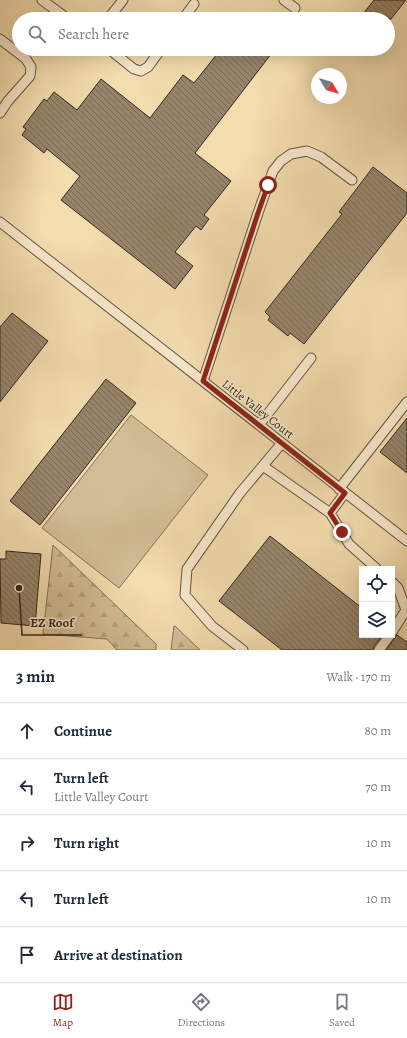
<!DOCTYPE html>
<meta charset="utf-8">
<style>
:root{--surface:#fff;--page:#f6f6f7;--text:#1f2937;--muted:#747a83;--line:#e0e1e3;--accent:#8f2418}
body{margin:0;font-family:Alegreya,serif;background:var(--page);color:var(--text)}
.controls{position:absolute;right:12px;bottom:12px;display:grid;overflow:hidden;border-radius:0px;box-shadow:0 4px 16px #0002}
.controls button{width:36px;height:36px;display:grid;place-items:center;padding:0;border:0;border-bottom:1px solid var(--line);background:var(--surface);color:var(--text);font:20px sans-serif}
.compass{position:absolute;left:311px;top:68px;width:36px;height:36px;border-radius:50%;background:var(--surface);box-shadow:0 4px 16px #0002;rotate:128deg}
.stop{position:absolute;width:12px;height:12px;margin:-9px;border:3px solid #8f2418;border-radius:50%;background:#fff}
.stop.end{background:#8f2418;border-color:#fff;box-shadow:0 1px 4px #0008}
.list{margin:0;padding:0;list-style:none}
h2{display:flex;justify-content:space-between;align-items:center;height:52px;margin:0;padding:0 16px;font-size:17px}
h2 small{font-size:13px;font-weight:400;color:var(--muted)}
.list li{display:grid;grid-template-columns:26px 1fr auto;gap:12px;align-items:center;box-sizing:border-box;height:56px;padding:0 16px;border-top:1px solid var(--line)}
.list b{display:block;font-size:15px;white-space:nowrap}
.list p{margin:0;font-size:13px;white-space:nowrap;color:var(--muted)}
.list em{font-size:13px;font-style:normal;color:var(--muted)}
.icon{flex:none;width:22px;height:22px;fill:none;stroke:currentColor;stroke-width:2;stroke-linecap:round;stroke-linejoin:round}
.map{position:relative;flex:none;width:407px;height:650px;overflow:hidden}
.search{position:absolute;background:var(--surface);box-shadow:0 4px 16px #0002;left:12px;right:12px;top:12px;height:44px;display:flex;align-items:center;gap:10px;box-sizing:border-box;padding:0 14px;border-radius:22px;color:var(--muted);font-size:15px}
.sheet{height:332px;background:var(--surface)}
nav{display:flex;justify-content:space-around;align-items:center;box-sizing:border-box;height:56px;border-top:1px solid var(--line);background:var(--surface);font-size:11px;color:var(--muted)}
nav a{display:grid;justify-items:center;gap:2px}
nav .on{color:var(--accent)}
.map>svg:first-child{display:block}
.green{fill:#d2bd96;stroke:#82725c}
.forest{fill:url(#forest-firs);stroke:#82725c}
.building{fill:url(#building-back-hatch);stroke:#332722}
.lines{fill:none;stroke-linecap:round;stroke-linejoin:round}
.service-casing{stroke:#635445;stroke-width:11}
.service{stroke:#f7e8ca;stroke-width:9}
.route{stroke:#8f2418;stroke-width:5}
.labels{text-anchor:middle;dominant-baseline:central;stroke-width:3;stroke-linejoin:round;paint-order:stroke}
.street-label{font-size:12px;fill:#332722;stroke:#f7e8ca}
.leader{fill:none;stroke:#332722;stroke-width:1.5}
.callout-dot{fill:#332722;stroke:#f7e8ca;stroke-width:1.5}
.callout-label{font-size:13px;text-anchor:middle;font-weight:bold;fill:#332722;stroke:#f7e8ca;stroke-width:3;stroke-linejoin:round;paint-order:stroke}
</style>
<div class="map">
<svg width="407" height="650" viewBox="0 0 407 650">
<defs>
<pattern id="forest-firs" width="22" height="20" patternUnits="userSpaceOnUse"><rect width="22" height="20" fill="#d2bd96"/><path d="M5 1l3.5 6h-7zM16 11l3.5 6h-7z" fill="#b5a281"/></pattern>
<pattern id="building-back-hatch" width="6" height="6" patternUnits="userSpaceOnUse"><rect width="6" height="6" fill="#97856b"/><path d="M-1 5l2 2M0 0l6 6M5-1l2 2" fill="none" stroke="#7c6d58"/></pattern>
</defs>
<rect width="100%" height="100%" fill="#f3dcae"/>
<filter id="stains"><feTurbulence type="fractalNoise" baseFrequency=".005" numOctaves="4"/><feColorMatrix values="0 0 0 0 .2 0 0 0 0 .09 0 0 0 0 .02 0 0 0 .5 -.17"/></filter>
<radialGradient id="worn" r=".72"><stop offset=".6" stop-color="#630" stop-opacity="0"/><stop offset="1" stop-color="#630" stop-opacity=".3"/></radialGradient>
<path class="green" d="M 131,415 L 208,475 L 119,588 L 42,528 Z"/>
<path class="forest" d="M 53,545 L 156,644 L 156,650 L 117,650 L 107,639 L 43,634 Z
M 174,626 L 175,626 L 200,650 L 171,650 Z"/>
<path class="building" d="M 374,0 L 406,0 L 391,19 L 359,19 Z
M 221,49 L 275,49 L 195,153 L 231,181 L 204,215 L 209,219 L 201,230 L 196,226 L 175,252 L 193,266 L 175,289 L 61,200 L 80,176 L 47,149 L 44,153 L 22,135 L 26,129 L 23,127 L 44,99 L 47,101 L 54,92 L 77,110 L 101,79 L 150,118 L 183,75 L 194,83 Z
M 373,167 L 407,193 L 407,213 L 304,344 L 290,333 L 288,336 L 268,320 L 270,317 L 265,312 L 342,214 L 339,212 Z
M 12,313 L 48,341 L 0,402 L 0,327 Z
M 106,379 L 136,403 L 40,525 L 10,501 Z
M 407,418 L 407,473 L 380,452 Z
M 270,536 L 362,608 L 362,635 L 383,635 L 374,646 L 373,650 L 282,650 L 219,601 Z
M 6,551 L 41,554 L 35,626 L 1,623 L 0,559 L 6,559 Z
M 397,635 L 407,642 L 407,650 L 386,650 Z"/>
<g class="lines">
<defs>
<path id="service" d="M 42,0 L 68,19
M 284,0 L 295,8
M 108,19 L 123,0
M 183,19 L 194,4
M 0,39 L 26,59 L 31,67 L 30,76 L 8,101 L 0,113
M 109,49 L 134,69 L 141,71 L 148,67 L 161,49
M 0,222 L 407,541
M 203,381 L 258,213 L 273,171 L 281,161 L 291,154 L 307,151 L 321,157 L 352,180
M 259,425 L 311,358
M 263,466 L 330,513
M 339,489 L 407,402
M 345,493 L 330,513 L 349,544 L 377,569
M 392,582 L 398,588 L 406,610 L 392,632
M 243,650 L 212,626 L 185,595 L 187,569 L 240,493 L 282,443
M 379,650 L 390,635"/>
</defs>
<use href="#service" class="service-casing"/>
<use href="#service" class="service"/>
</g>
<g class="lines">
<path class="route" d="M 268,185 L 258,213 L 203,381 L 345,493 L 330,513 L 342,532"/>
</g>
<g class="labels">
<g class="street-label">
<text transform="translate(258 409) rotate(38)">Little Valley Court</text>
</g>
</g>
<path class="leader" d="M19 588L22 635H82"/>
<circle class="callout-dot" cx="19" cy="588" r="4"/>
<g class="callout-label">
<text x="52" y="627">EZ Roof</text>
</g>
<rect width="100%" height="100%" filter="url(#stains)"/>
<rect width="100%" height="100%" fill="url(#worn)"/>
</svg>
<div class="controls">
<button><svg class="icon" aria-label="locate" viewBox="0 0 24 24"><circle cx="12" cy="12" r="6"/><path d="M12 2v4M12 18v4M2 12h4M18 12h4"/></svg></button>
<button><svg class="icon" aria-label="layers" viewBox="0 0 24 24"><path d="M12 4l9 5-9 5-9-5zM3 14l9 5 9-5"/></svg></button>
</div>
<svg class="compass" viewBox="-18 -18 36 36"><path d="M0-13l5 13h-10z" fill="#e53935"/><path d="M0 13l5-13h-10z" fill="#747a83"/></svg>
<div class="stop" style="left:268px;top:185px"></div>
<div class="stop end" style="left:342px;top:532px"></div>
<div class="search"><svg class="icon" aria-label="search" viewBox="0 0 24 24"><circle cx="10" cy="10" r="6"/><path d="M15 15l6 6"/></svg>Search here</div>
</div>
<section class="sheet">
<h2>3 min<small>Walk · 170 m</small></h2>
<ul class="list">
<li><svg class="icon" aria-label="ahead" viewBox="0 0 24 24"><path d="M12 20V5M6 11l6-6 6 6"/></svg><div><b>Continue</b></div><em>80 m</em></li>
<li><svg class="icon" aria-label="left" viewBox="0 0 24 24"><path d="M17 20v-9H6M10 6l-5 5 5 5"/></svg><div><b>Turn left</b><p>Little Valley Court</p></div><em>70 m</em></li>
<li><svg class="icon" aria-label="right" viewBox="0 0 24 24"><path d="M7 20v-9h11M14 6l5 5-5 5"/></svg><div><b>Turn right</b></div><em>10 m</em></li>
<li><svg class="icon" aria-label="left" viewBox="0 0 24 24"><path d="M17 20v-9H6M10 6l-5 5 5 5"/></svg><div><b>Turn left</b></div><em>10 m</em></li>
<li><svg class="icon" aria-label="arrive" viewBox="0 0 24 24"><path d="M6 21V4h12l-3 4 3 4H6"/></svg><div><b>Arrive at destination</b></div></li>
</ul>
</section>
<nav>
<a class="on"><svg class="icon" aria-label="map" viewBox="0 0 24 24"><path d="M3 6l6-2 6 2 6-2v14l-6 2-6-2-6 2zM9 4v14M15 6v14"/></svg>Map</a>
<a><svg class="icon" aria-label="directions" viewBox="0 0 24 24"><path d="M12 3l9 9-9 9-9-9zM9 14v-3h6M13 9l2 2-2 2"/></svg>Directions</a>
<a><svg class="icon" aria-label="saved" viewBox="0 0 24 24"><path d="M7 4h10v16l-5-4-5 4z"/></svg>Saved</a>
</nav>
